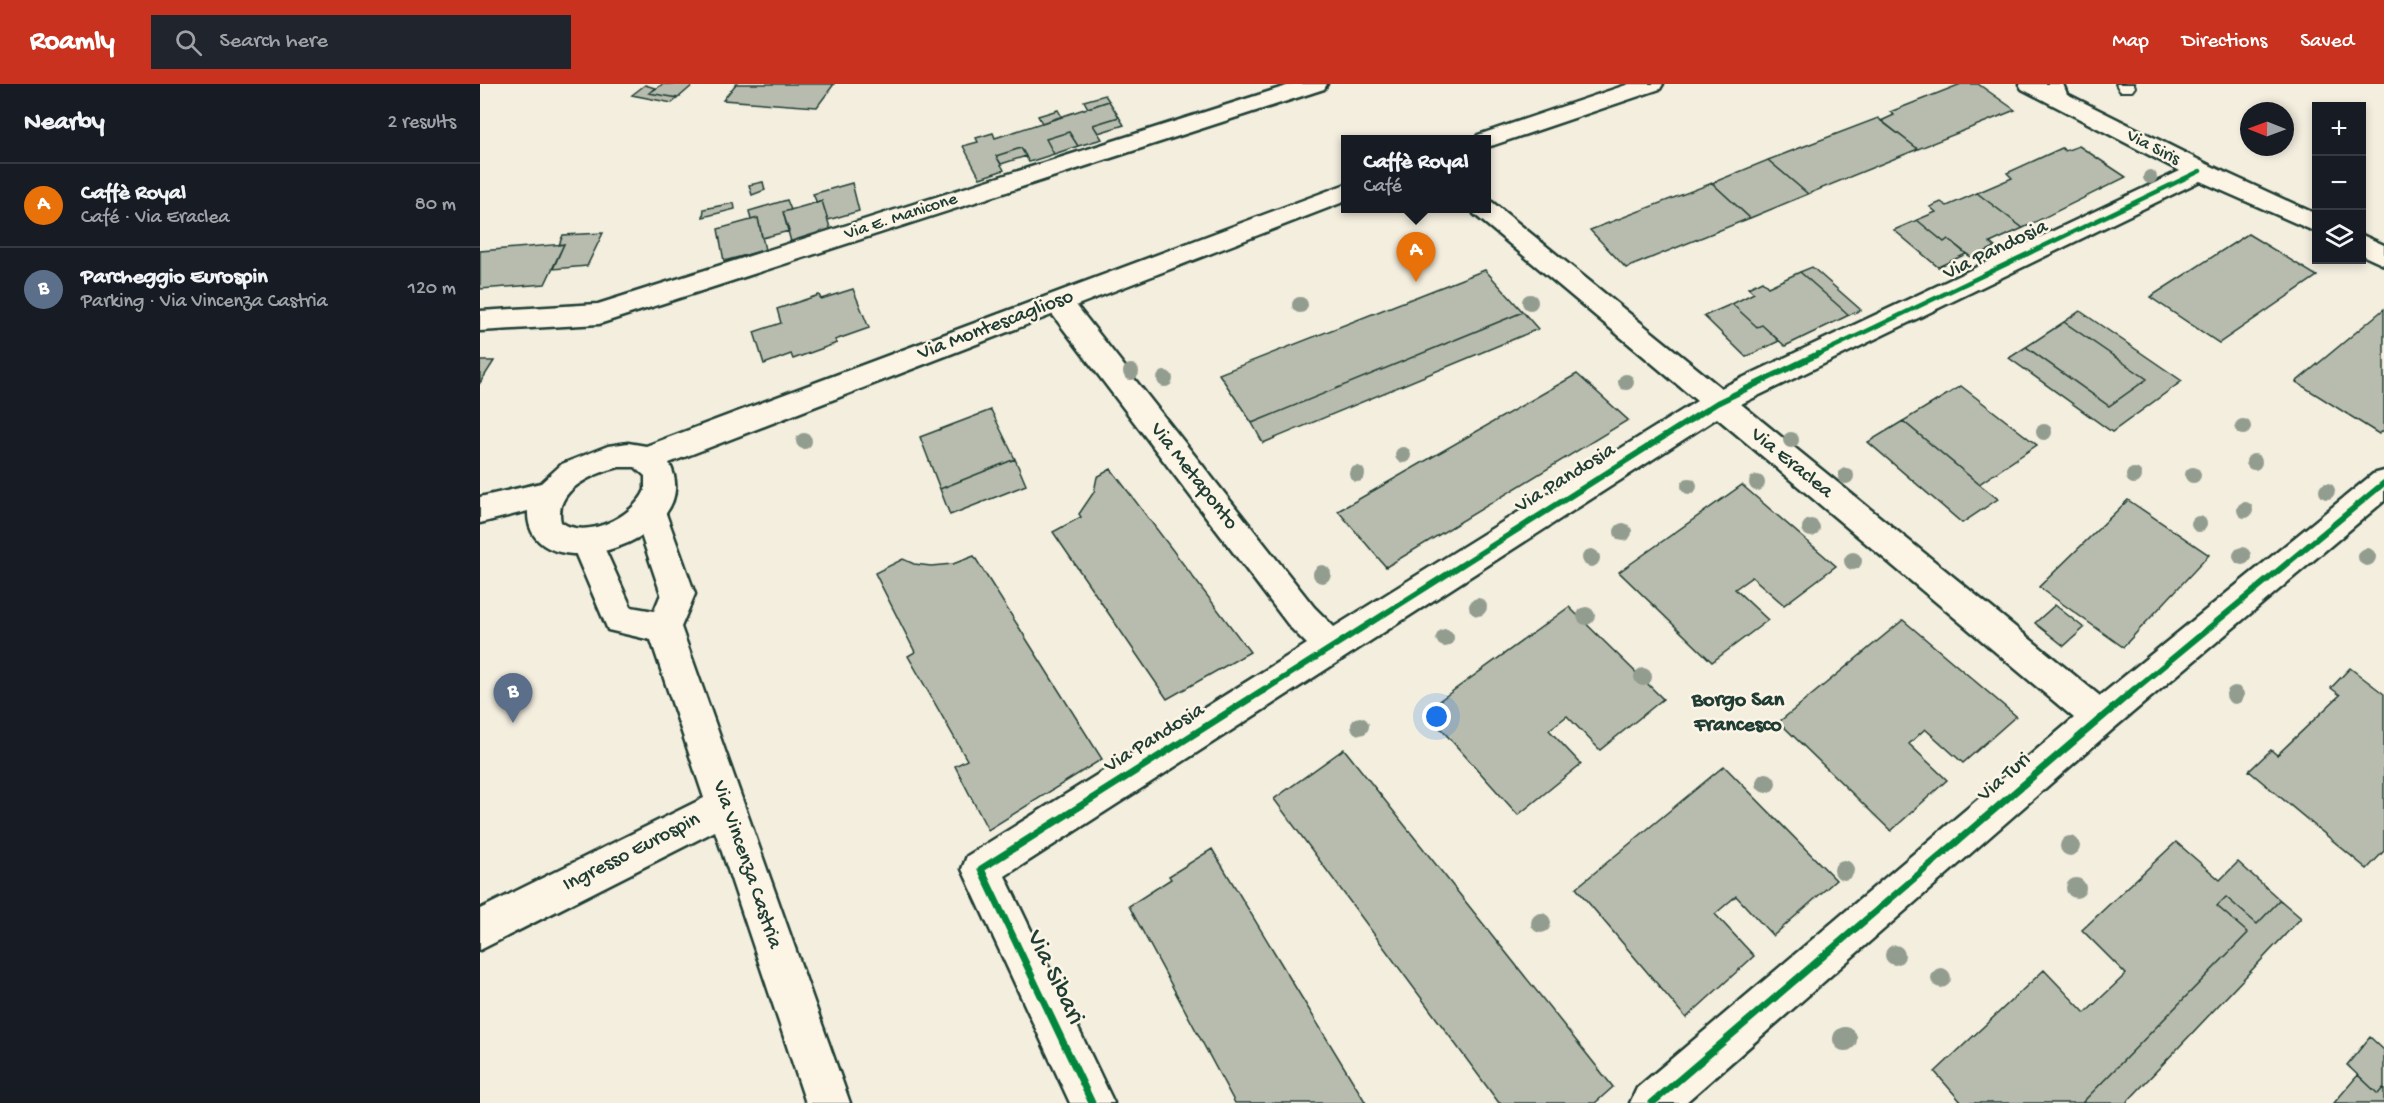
<!DOCTYPE html>
<meta charset="utf-8">
<style>
:root{--surface:#171b24;--page:#20242c;--text:#f1f3f6;--muted:#9ea1a6;--line:#363941;--accent:#c8321e}
body{margin:0;font-family:"Gochi Hand",sans-serif;background:var(--page);color:var(--text)}
.controls{position:absolute;right:18px;top:18px;display:grid;overflow:hidden;border-radius:0px;box-shadow:0 3px 9px #0003}
.controls button{width:54px;height:54px;display:grid;place-items:center;padding:0;border:0;border-bottom:2px solid var(--line);background:var(--surface);color:var(--text);font:30px sans-serif}
.compass{position:absolute;left:1760px;top:18px;width:54px;height:54px;border-radius:50%;background:var(--surface);box-shadow:0 3px 9px #0003;rotate:271deg}
.you{position:absolute;left:957px;top:633px;width:21px;height:21px;margin:-15px;border:4px solid #fff;border-radius:50%;background:#1a73e8;box-shadow:0 0 0 9px #1a73e833}
.badge{display:grid;place-items:center;width:39px;height:39px;border-radius:50%;background:var(--accent);color:#fff;font-size:20px;font-weight:700}
.pin{position:absolute;translate:-50% -50px;filter:drop-shadow(0 2px 3px #0008)}
.pin::after{content:'';position:absolute;top:32px;width:21px;height:18px;background:inherit;clip-path:polygon(0 0,100% 0,50% 100%)}
.popup{position:absolute;left:861px;top:51px;width:150px;height:78px;box-sizing:border-box;display:grid;place-content:center;border-radius:0px;background:var(--surface);filter:drop-shadow(0 2px 4px #0005);font-size:20px;white-space:nowrap;color:var(--muted)}
.popup b{font-size:22px;color:var(--text)}
.popup::after{content:'';position:absolute;left:50%;top:100%;margin-left:-12px;border:12px solid transparent;border-top-color:var(--surface)}
.list{margin:0;padding:0;list-style:none}
h2{display:flex;justify-content:space-between;align-items:center;height:78px;margin:0;padding:0 24px;font-size:26px}
h2 small{font-size:20px;font-weight:400;color:var(--muted)}
.list li{display:grid;grid-template-columns:39px 1fr auto;gap:18px;align-items:center;box-sizing:border-box;height:84px;padding:0 24px;border-top:2px solid var(--line)}
.list b{display:block;font-size:22px;white-space:nowrap}
.list p{margin:0;font-size:20px;white-space:nowrap;color:var(--muted)}
.list em{font-size:20px;font-style:normal;color:var(--muted)}
.icon{flex:none;width:33px;height:33px;fill:none;stroke:currentColor;stroke-width:2;stroke-linecap:round;stroke-linejoin:round}
.map{position:relative;flex:none;width:1904px;height:1019px;overflow:hidden}
header{display:flex;align-items:center;gap:36px;box-sizing:border-box;height:84px;padding:0 30px;background:var(--accent);color:#fff}
header strong{font-size:28px}
nav{display:flex;gap:33px;margin-inline-start:auto;font-size:21px}
.search{width:420px;height:54px;background:var(--page);display:flex;align-items:center;gap:15px;box-sizing:border-box;padding:0 21px;border-radius:0px;color:var(--muted);font-size:22px}
main{display:flex}
aside{flex:1;background:var(--surface)}
.map>svg:first-child{display:block}
.building{fill:#b8bcae;stroke:#1f3d34;stroke-width:1.5}
.lines{fill:none;stroke-linecap:round;stroke-linejoin:round}
.service-casing{stroke:#1f3d34;stroke-width:4}
.minor-casing{stroke:#1f3d34;stroke-width:5}
.secondary-casing{stroke:#1f3d34;stroke-width:5}
.service{fill:#fcf5e5;fill-rule:evenodd}
.minor{fill:#fcf5e5;fill-rule:evenodd}
.secondary{fill:#fcf5e5;fill-rule:evenodd}
.cycleway-far2-casing{stroke:#fcf5e5;stroke-width:8}
.cycleway-far1-casing{stroke:#fcf5e5;stroke-width:10}
.cycleway-casing{stroke:#fcf5e5;stroke-width:10}
.cycleway-far2{stroke:#00873e;stroke-width:4.5}
.cycleway-far1{stroke:#00873e;stroke-width:6}
.cycleway{stroke:#00873e;stroke-width:7}
.tree{fill:#929d90}
.labels{text-anchor:middle;dominant-baseline:central;stroke-width:5;stroke-linejoin:round;paint-order:stroke}
.far-street-label{font-size:18px;fill:#1f3d34;stroke:#fcf5e5}
.street-label{font-size:21px;fill:#1f3d34;stroke:#fcf5e5}
.neighbourhood-label{font-size:22px;font-weight:bold;fill:#1f3d34;stroke:#fcf5e5}
.near-street-label{font-size:26px;fill:#1f3d34;stroke:#fcf5e5}
</style>
<header>
<strong>Roamly</strong>
<div class="search"><svg class="icon" aria-label="search" viewBox="0 0 24 24"><circle cx="10" cy="10" r="6"/><path d="M15 15l6 6"/></svg>Search here</div>
<nav><a>Map</a><a>Directions</a><a>Saved</a></nav>
</header>
<main>
<aside>
<h2>Nearby<small>2 results</small></h2>
<ul class="list">
<li><span class="badge" style="background:#e8710a">A</span><div><b>Caffè Royal</b><p>Café · Via Eraclea</p></div><em>80 m</em></li>
<li><span class="badge" style="background:#5c6f8a">B</span><div><b>Parcheggio Eurospin</b><p>Parking · Via Vincenza Castria</p></div><em>120 m</em></li>
</ul>
</aside>
<div class="map">
<svg width="1904" height="1019" viewBox="0 0 1904 1019">
<rect width="100%" height="100%" fill="#f3eede"/>
<filter id="ink" filterUnits="userSpaceOnUse"><feTurbulence type="fractalNoise" baseFrequency=".0167" numOctaves="2"/><feDisplacementMap in="SourceGraphic" scale="12" xChannelSelector="R" yChannelSelector="G"/><feConvolveMatrix kernelMatrix="1 2 1 2 8 2 1 2 1" color-interpolation-filters="sRGB"/></filter>
<g filter="url(#ink)">
<path class="building" d="M 183,0 L 214,0 L 198,14 L 169,9 Z
M 256,0 L 354,0 L 337,23 L 243,16 Z
M 1481,0 L 1498,0 L 1535,26 L 1438,65 L 1401,37 L 1414,31 L 1410,28 Z
M 165,1 L 175,4 L 169,9 L 198,14 L 192,19 L 152,11 Z
M 625,11 L 629,17 L 608,24 L 604,17 Z
M 629,17 L 639,33 L 613,41 L 622,55 L 598,62 L 589,48 L 566,55 L 574,70 L 549,78 L 541,64 L 516,72 L 524,86 L 500,94 L 483,62 L 498,58 L 496,54 L 513,49 L 515,54 Z
M 578,26 L 582,33 L 562,39 L 558,32 Z
M 639,33 L 644,41 L 618,49 L 613,41 Z
M 1398,34 L 1438,65 L 1328,110 L 1288,76 Z
M 589,48 L 598,62 L 574,70 L 566,55 Z
M 1599,62 L 1646,93 L 1543,144 L 1497,109 L 1532,94 L 1527,89 L 1582,64 L 1585,67 Z
M 541,64 L 546,72 L 521,80 L 516,72 Z
M 1288,76 L 1328,110 L 1270,134 L 1232,99 Z
M 283,98 L 285,106 L 272,111 L 269,101 Z
M 372,99 L 379,127 L 348,136 L 342,117 L 337,119 L 333,110 Z
M 1232,99 L 1270,134 L 1146,184 L 1110,146 Z
M 1497,109 L 1543,144 L 1510,159 L 1515,163 L 1492,174 L 1468,155 L 1464,158 L 1437,136 L 1456,128 L 1450,123 L 1461,118 L 1467,122 Z
M 307,116 L 311,126 L 303,128 L 309,147 L 282,154 L 278,134 L 271,136 L 269,127 Z
M 342,117 L 351,147 L 311,158 L 303,128 Z
M 254,119 L 255,125 L 223,133 L 224,125 Z
M 278,134 L 285,166 L 244,177 L 238,145 Z
M 1437,136 L 1464,158 L 1468,155 L 1486,170 L 1458,183 L 1414,146 Z
M 123,149 L 107,182 L 73,185 L 84,160 L 79,161 L 83,151 Z
M 1768,150 L 1837,192 L 1739,259 L 1670,213 Z
M 84,160 L 65,200 L 0,205 L 0,167 Z
M 1332,183 L 1381,226 L 1369,231 L 1320,188 Z
M 1005,186 L 1043,228 L 772,339 L 739,290 Z
M 1320,188 L 1369,231 L 1305,262 L 1282,241 L 1277,243 L 1252,220 L 1274,209 L 1268,204 L 1282,197 L 1288,203 Z
M 373,205 L 389,244 L 355,256 L 357,259 L 313,275 L 311,270 L 284,280 L 274,248 L 301,239 L 297,225 L 339,211 L 341,215 Z
M 1252,220 L 1277,243 L 1282,241 L 1299,257 L 1266,273 L 1224,232 Z
M 1904,225 L 1904,346 L 1899,350 L 1816,298 Z
M 1600,227 L 1702,297 L 1632,348 L 1529,274 L 1546,263 L 1629,322 L 1667,295 L 1584,238 Z
M 1043,228 L 1058,245 L 783,359 L 772,339 Z
M 1584,238 L 1667,295 L 1629,322 L 1546,263 Z
M 0,277 L 14,277 L 0,299 Z
M 1097,290 L 1148,336 L 906,483 L 858,427 Z
M 1481,302 L 1557,361 L 1499,400 L 1423,337 Z
M 511,326 L 535,375 L 460,405 L 440,353 Z
M 1423,337 L 1499,400 L 1518,415 L 1482,439 L 1388,358 Z
M 535,375 L 546,401 L 470,431 L 460,405 Z
M 631,385 L 770,568 L 687,615 L 573,448 L 601,433 L 599,430 L 614,408 L 617,393 Z
M 1262,401 L 1356,482 L 1304,521 L 1272,493 L 1255,505 L 1288,536 L 1232,578 L 1139,488 Z
M 1648,416 L 1729,471 L 1643,563 L 1559,503 Z
M 494,472 L 622,675 L 508,746 L 475,682 L 487,676 L 428,572 L 435,568 L 395,489 L 423,475 L 434,480 L 451,482 L 473,480 Z
M 1575,521 L 1604,544 L 1584,562 L 1555,539 Z
M 1089,523 L 1183,615 L 1120,666 L 1087,632 L 1069,646 L 1101,680 L 1038,731 L 945,627 Z
M 1423,536 L 1536,632 L 1483,679 L 1445,645 L 1429,660 L 1467,696 L 1411,747 L 1299,638 Z
M 1870,584 L 1904,610 L 1904,767 L 1887,785 L 1769,687 L 1791,666 L 1797,671 L 1860,611 L 1851,604 Z
M 864,665 L 1133,1003 L 1115,1019 L 1019,1019 L 794,715 Z
M 1244,682 L 1356,796 L 1293,852 L 1256,812 L 1235,830 L 1274,872 L 1206,934 L 1096,804 Z
M 1696,758 L 1740,796 L 1758,778 L 1800,816 L 1777,840 L 1746,813 L 1737,822 L 1768,849 L 1602,1019 L 1482,1019 L 1455,988 L 1564,886 L 1605,929 L 1646,890 L 1602,846 Z
M 732,765 L 811,896 L 886,1019 L 755,1019 L 649,822 L 691,795 L 689,792 Z
M 1746,813 L 1777,840 L 1800,816 L 1821,834 L 1646,1019 L 1602,1019 L 1768,849 L 1737,822 Z
M 1890,953 L 1904,966 L 1904,1003 L 1898,1010 L 1867,981 Z
M 1878,991 L 1898,1010 L 1904,1003 L 1904,1019 L 1854,1019 Z"/>
<g class="lines">
<defs>
<path id="service" d="M 1636,0 L 1654,0 L 1655,3 L 1652,7 L 1640,7 Z"/>
<path id="minor" d="M 813,0 L 847,0 L 844,5 L 119,240 L 0,247 L 0,227 L 118,220 Z
M 1539,0 L 1583,0 L 1587,10 L 1729,81 L 1836,130 L 1836,148 L 1720,97 L 1261,320 L 1620,612 L 1893,390 L 1904,387 L 1904,417 L 1633,645 L 1205,1019 L 1150,1019 L 1157,1004 L 1594,634 L 1237,334 L 525,792 L 634,1019 L 590,1019 L 482,785 L 487,772 L 827,560 L 810,543 L 569,226 L 565,219 L 569,212 L 579,209 L 589,212 L 834,523 L 854,543 L 1217,317 L 994,130 L 991,124 L 1006,124 L 1006,117 L 1012,118 L 1241,304 L 1700,87 L 1542,5 Z
M 1882,151 L 1904,161 L 1904,181 L 1882,171 Z
M 169,414 L 180,418 L 185,427 L 215,510 L 201,543 L 370,1019 L 326,1019 L 235,747 L 0,866 L 0,825 L 224,714 L 171,556 L 128,546 L 91,459 L 96,450 L 107,446 L 118,450 L 151,523 L 174,527 L 181,510 L 153,427 L 158,418 Z"/>
<path id="secondary" d="M 1149,0 L 1183,0 L 1180,5 L 1014,61 L 1006,63 L 1006,56 L 994,56 L 998,51 Z
M 866,100 L 866,117 L 189,379 C 231,458 45,512 48,427 L 0,439 L 0,413 L 61,399 L 82,380 L 128,362 L 148,359 L 166,362 ZM 139,383 L 155,383 L 165,392 L 165,406 C 154,432 106,457 81,438 C 73,406 114,389 139,383 Z"/>
</defs>
<use href="#service" class="service-casing"/>
<use href="#minor" class="minor-casing"/>
<use href="#secondary" class="secondary-casing"/>
<use href="#service" class="service"/>
<use href="#minor" class="minor"/>
<use href="#secondary" class="secondary"/>
<defs>
<path id="cycleway-far2" d="M 1335,272 L 1720,87"/>
<path id="cycleway-far1" d="M 783,607 L 1237,319 L 1338,270
M 1653,607 L 1904,399"/>
<path id="cycleway" d="M 612,1019 L 501,785 L 785,605
M 1172,1019 L 1655,605"/>
</defs>
<use href="#cycleway-far2" class="cycleway-far2-casing"/>
<use href="#cycleway-far1" class="cycleway-far1-casing"/>
<use href="#cycleway" class="cycleway-casing"/>
<use href="#cycleway-far2" class="cycleway-far2"/>
<use href="#cycleway-far1" class="cycleway-far1"/>
<use href="#cycleway" class="cycleway"/>
</g>
<g class="tree">
<circle cx="1670" cy="93" r="7"/>
<circle cx="1050" cy="218" r="8"/>
<circle cx="820" cy="221" r="8"/>
<circle cx="651" cy="288" r="8"/>
<circle cx="685" cy="295" r="8"/>
<circle cx="1146" cy="298" r="8"/>
<circle cx="1763" cy="343" r="8"/>
<circle cx="1564" cy="348" r="8"/>
<circle cx="1311" cy="356" r="8"/>
<circle cx="324" cy="357" r="8"/>
<circle cx="923" cy="371" r="8"/>
<circle cx="1774" cy="378" r="8"/>
<circle cx="877" cy="390" r="8"/>
<circle cx="1713" cy="391" r="8"/>
<circle cx="1366" cy="392" r="8"/>
<circle cx="1654" cy="392" r="8"/>
<circle cx="1277" cy="399" r="8"/>
<circle cx="1209" cy="402" r="8"/>
<circle cx="1847" cy="407" r="8"/>
<circle cx="1765" cy="426" r="8"/>
<circle cx="1719" cy="440" r="8"/>
<circle cx="1331" cy="444" r="9"/>
<circle cx="1143" cy="448" r="9"/>
<circle cx="1762" cy="472" r="9"/>
<circle cx="1887" cy="473" r="9"/>
<circle cx="1111" cy="474" r="9"/>
<circle cx="1373" cy="477" r="9"/>
<circle cx="842" cy="490" r="9"/>
<circle cx="998" cy="523" r="9"/>
<circle cx="1106" cy="532" r="9"/>
<circle cx="965" cy="554" r="9"/>
<circle cx="1163" cy="593" r="9"/>
<circle cx="1755" cy="611" r="9"/>
<circle cx="880" cy="642" r="9"/>
<circle cx="1286" cy="699" r="10"/>
<circle cx="1590" cy="762" r="10"/>
<circle cx="1364" cy="786" r="10"/>
<circle cx="1596" cy="804" r="10"/>
<circle cx="1061" cy="839" r="10"/>
<circle cx="1415" cy="871" r="10"/>
<circle cx="1461" cy="894" r="10"/>
<circle cx="1365" cy="955" r="12"/>
</g>
</g>
<g class="labels">
<g class="far-street-label">
<text transform="translate(1673 64) rotate(27)">Via Siris</text>
<text transform="translate(421 133) rotate(-18)">Via E. Manicone</text>
</g>
<g class="street-label">
<text transform="translate(1516 167) rotate(-26)">Via Pandosia</text>
<text transform="translate(516 242) rotate(-21)">Via Montescaglioso</text>
<text transform="translate(1311 380) rotate(39)">Via Eraclea</text>
<text transform="translate(713 393) rotate(52)">Via Metaponto</text>
<text transform="translate(1086 395) rotate(-32)">Via Pandosia</text>
<text transform="translate(675 655) rotate(-32)">Via Pandosia</text>
<text transform="translate(1525 694) rotate(-41)">Via Turi</text>
<text transform="translate(152 769) rotate(-27)">Ingresso Eurospin</text>
<text transform="translate(266 781) rotate(71)">Via Vincenza Castria</text>
</g>
<g class="neighbourhood-label">
<text x="1258" y="617">Borgo San<tspan x="1258" dy="25">Francesco</tspan></text>
</g>
<g class="near-street-label">
<text transform="translate(574 894) rotate(64)">Via Sibari</text>
</g>
</g>
</svg>
<div class="controls">
<button>+</button>
<button>−</button>
<button><svg class="icon" aria-label="layers" viewBox="0 0 24 24"><path d="M12 4l9 5-9 5-9-5zM3 14l9 5 9-5"/></svg></button>
</div>
<svg class="compass" viewBox="-18 -18 36 36"><path d="M0-13l5 13h-10z" fill="#e53935"/><path d="M0 13l5-13h-10z" fill="#9ea1a6"/></svg>
<div class="you"></div>
<div class="pin badge" style="left:936px;top:198px;background:#e8710a">A</div>
<div class="popup"><b>Caffè Royal</b>Café</div>
<div class="pin badge" style="left:33px;top:639px;background:#5c6f8a">B</div>
</div>
</main>
